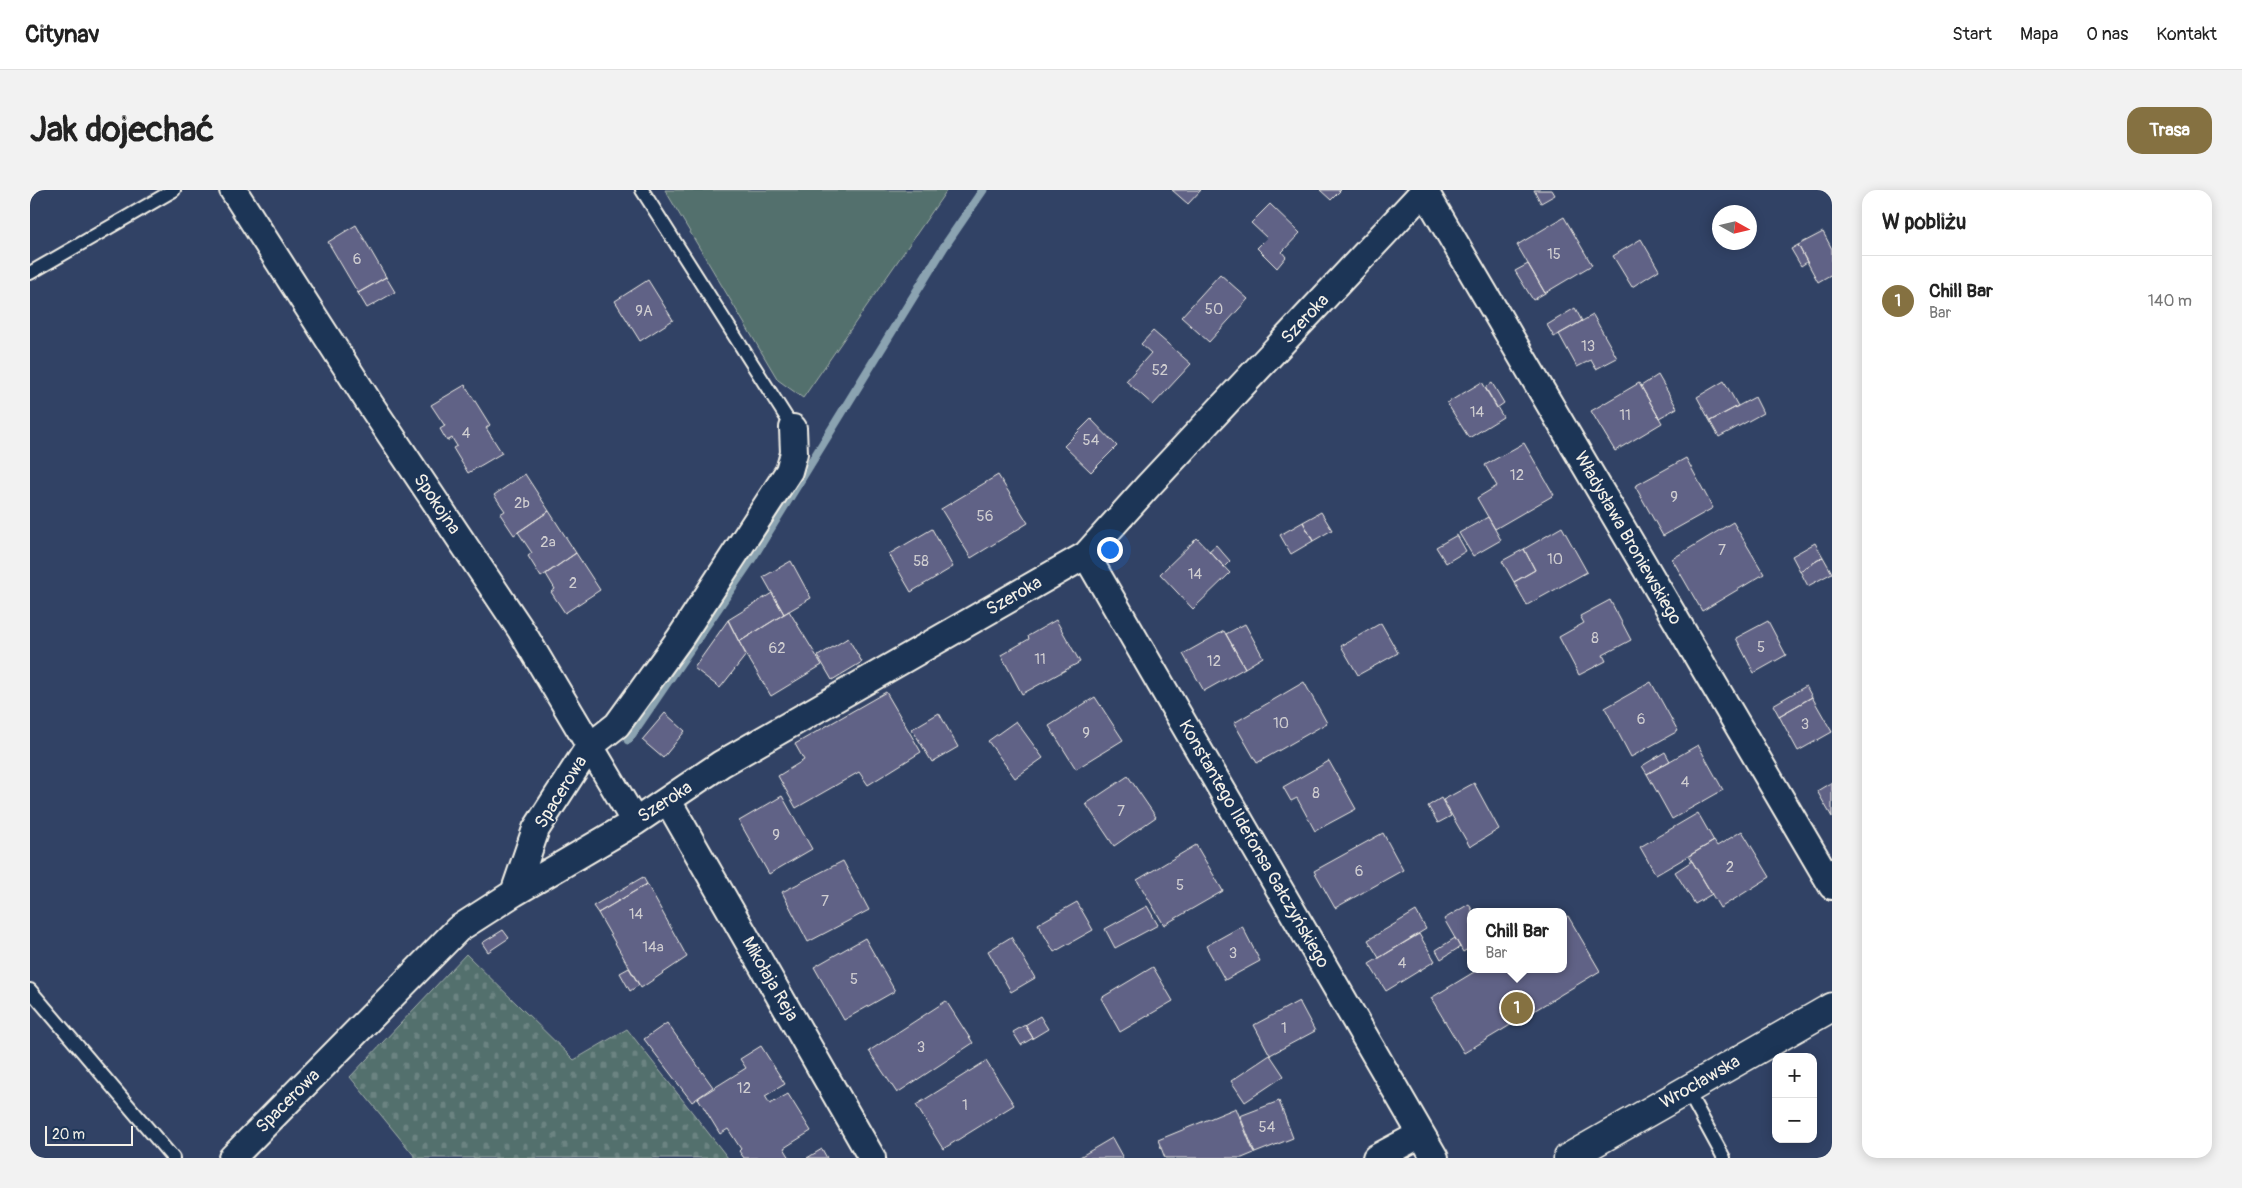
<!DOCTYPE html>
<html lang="pl">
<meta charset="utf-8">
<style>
:root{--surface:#fff;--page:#f2f2f2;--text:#222;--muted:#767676;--line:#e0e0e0;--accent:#857141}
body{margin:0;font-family:Pangolin,sans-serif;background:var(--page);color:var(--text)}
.controls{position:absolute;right:15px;bottom:15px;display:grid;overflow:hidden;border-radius:10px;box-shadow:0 2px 12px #0003}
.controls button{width:45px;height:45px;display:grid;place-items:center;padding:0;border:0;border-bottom:1px solid var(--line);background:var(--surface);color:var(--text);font:25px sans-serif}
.compass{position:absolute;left:1682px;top:15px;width:45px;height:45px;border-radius:50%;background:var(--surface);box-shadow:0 2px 12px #0003;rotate:98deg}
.scale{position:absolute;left:15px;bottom:12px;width:88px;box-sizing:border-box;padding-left:5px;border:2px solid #f4f1e8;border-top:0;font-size:14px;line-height:18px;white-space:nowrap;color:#f4f1e8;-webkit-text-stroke:4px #1d3557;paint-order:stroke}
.you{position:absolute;left:1079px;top:359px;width:18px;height:18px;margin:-12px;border:4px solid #fff;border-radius:50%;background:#1a73e8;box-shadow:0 0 0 8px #1a73e833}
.badge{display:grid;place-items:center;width:32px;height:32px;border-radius:50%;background:var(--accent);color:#fff;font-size:16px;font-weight:700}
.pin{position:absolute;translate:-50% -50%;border:2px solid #fff;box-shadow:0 1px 5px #0006}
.popup{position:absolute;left:1437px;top:718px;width:100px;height:65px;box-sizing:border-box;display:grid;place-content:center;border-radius:10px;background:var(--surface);filter:drop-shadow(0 1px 4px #0005);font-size:16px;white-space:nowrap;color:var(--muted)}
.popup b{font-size:19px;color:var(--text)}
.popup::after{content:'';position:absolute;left:50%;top:100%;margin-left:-10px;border:10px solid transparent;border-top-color:var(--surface)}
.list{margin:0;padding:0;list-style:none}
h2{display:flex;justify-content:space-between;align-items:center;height:65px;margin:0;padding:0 20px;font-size:21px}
h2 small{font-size:16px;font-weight:400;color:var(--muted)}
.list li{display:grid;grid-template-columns:32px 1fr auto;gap:15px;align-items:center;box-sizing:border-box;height:90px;padding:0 20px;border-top:1px solid var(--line)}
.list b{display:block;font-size:19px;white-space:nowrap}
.list p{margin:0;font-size:16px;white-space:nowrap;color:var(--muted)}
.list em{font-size:16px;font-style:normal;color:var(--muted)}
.map{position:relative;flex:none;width:1802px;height:968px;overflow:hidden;border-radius:15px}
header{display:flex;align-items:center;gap:30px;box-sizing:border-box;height:70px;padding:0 25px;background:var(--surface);border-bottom:1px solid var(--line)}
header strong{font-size:24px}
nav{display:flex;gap:28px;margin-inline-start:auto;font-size:18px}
.intro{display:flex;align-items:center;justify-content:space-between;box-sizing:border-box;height:120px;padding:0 30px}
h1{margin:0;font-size:35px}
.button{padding:12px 22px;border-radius:15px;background:var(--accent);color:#fff;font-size:18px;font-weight:700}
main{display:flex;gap:30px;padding:0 30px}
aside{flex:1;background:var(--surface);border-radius:15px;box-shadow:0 2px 12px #0003}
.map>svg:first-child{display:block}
.grass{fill:#526f6d;stroke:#a3b0aa}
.cemetery{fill:url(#cemetery-stones);stroke:#a3b0aa}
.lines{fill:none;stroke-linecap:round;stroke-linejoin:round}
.stream{stroke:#8ba3b1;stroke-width:9}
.building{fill:#616286;stroke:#f4f1e8}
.service-casing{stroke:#f4f1e8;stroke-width:16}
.minor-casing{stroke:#f4f1e8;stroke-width:30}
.primary-casing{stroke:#f4f1e8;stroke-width:31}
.service{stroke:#1d3557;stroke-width:12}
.minor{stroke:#1d3557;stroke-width:26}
.primary{stroke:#1d3557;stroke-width:28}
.labels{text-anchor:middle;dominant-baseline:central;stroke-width:4;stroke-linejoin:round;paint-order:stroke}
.number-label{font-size:15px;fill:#cfcdd0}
.street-label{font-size:18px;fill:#f4f1e8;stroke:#1d3557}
</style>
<header>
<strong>Citynav</strong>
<nav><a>Start</a><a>Mapa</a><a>O nas</a><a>Kontakt</a></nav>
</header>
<div class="intro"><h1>Jak dojechać</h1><a class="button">Trasa</a></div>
<main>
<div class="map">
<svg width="1802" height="968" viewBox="0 0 1802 968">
<defs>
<pattern id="cemetery-stones" width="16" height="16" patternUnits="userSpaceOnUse" patternTransform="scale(1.25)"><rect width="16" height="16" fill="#526f6d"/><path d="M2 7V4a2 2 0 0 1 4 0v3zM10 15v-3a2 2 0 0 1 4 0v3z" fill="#6c8482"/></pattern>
</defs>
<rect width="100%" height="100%" fill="#314265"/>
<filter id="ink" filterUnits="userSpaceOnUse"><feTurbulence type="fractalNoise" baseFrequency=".02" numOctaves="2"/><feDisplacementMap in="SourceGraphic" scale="10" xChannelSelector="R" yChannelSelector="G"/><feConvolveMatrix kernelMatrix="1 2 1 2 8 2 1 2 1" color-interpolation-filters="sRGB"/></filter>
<g filter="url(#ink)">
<path class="grass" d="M 635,0 L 917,0 L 773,208 L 748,190 Z"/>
<path class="cemetery" d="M 436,764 L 544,870 L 597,839 L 698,968 L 386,968 L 320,887 Z"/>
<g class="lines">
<path class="stream" d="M 598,550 L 723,367 L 914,57 L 953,0"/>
</g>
<path class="building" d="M 1142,0 L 1171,0 L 1158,14 Z
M 1290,0 L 1311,0 L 1301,10 Z
M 1504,0 L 1522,0 L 1525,5 L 1511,13 Z
M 1240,14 L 1270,43 L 1252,62 L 1256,67 L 1247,78 L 1227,58 L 1237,48 L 1221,33 Z
M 1534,27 L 1562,75 L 1515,103 L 1487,55 Z
M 326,35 L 356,87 L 328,103 L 298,52 Z
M 1793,42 L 1802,59 L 1802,84 L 1788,92 L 1768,55 Z
M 1611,49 L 1629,80 L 1602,97 L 1583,66 Z
M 1768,55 L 1777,72 L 1771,76 L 1761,59 Z
M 1498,74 L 1515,103 L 1503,110 L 1485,81 Z
M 1190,84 L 1218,109 L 1179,152 L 1151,127 Z
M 356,87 L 365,102 L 337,118 L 328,103 Z
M 618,90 L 643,130 L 610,151 L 585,111 Z
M 1545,118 L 1552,131 L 1524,147 L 1517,135 Z
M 1563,125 L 1587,168 L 1566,179 L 1561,170 L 1547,177 L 1529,144 Z
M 1123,141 L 1161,174 L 1123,215 L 1096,191 L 1121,163 L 1111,154 Z
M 1628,185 L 1647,218 L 1629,228 L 1611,196 Z
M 1694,191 L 1708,216 L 1680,231 L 1667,207 Z
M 1452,192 L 1473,227 L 1439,248 L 1417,213 Z
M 1462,193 L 1474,213 L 1467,218 L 1455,198 Z
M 1609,193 L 1632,233 L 1585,261 L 1561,221 Z
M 435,195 L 460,235 L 456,238 L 472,263 L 438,283 L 423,258 L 427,256 L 422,248 L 417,251 L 410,239 L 415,236 L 401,215 Z
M 1725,207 L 1733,223 L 1689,247 L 1680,231 Z
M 1061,229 L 1087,256 L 1061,282 L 1034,256 Z
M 1494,253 L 1524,305 L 1465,339 L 1447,308 L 1467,296 L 1455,275 Z
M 1656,268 L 1683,318 L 1633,346 L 1605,296 Z
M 495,284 L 519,321 L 484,345 L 470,324 L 475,321 L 464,305 Z
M 968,285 L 998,333 L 941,368 L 911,319 Z
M 519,321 L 546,363 L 511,387 L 498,366 L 502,363 L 488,342 Z
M 1291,322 L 1302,340 L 1283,351 L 1273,332 Z
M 1458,327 L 1471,350 L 1443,366 L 1429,343 Z
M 1273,332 L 1283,351 L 1261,364 L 1250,345 Z
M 1703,332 L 1734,384 L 1672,421 L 1642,369 Z
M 1532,337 L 1557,382 L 1497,415 L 1484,392 L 1505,380 L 1494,359 Z
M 902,339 L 923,377 L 881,402 L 859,364 Z
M 1427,345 L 1436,361 L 1416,373 L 1406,357 Z
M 1167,348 L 1200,383 L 1163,419 L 1130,384 Z
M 1785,353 L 1793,367 L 1770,381 L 1762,366 Z
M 1186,355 L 1200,371 L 1194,377 L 1179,361 Z
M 1494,359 L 1505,380 L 1484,392 L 1472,371 Z
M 546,363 L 570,400 L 535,423 L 521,402 L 525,399 L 516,384 Z
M 1793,367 L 1802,383 L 1778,396 L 1770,381 Z
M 761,371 L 781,408 L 754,424 L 733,387 Z
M 742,403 L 754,424 L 709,452 L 698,430 Z
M 1580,410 L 1601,450 L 1573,465 L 1576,471 L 1549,485 L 1529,447 L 1554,433 L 1550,426 Z
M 759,421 L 792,475 L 741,506 L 709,452 Z
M 698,430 L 716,465 L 690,498 L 664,478 Z
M 1026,430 L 1050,472 L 992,504 L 971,465 L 999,449 L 998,446 Z
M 1738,431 L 1756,465 L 1724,483 L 1706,448 Z
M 1351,433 L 1368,463 L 1328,485 L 1311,456 Z
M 1215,434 L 1233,467 L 1215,478 L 1196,444 Z
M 1194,441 L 1215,478 L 1174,501 L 1153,464 Z
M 818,448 L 832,472 L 802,490 L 788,466 Z
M 1274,492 L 1297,533 L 1227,573 L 1204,533 Z
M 1621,492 L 1648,541 L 1601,567 L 1575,518 Z
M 1776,496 L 1782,507 L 1749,526 L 1743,515 Z
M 856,502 L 891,562 L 838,595 L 829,582 L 766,618 L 748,586 L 774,570 L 765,554 Z
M 1065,507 L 1093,550 L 1046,579 L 1019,536 Z
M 1782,507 L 1802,542 L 1768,561 L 1749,526 Z
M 635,523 L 655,541 L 633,568 L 612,550 Z
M 909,523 L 928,557 L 902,572 L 882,539 Z
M 986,531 L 1013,568 L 985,588 L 958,551 Z
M 1668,555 L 1693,600 L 1642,629 L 1617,584 Z
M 1635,562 L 1640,571 L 1617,584 L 1612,576 Z
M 1299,571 L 1326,619 L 1285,641 L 1267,608 L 1261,611 L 1253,597 Z
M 1098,586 L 1126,627 L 1084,656 L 1056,614 Z
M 1802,592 L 1802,627 L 1787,601 Z
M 1444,593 L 1469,639 L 1440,657 L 1413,610 Z
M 752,606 L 782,659 L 739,684 L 709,631 Z
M 1411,608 L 1421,626 L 1408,633 L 1398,616 Z
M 1668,623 L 1684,651 L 1626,685 L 1610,657 Z
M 1712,641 L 1740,687 L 1690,718 L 1659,666 L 1684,651 L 1687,656 Z
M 1353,643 L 1373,680 L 1305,718 L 1284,681 Z
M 1166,655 L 1193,701 L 1134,735 L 1107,690 Z
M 813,671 L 839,720 L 778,752 L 752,702 Z
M 1662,671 L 1682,704 L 1665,714 L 1645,682 Z
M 613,687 L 617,694 L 568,723 L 563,716 Z
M 617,694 L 657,767 L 611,798 L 568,723 Z
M 1047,712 L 1063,740 L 1024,762 L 1008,734 Z
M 1439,714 L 1443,722 L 1441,722 L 1441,757 L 1433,762 L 1414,729 Z
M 1117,716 L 1128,735 L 1085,758 L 1075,739 Z
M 1386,721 L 1396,739 L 1349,768 L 1338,750 Z
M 1538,726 L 1570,781 L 1434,863 L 1401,808 L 1449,779 L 1533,779 L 1533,728 Z
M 1212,736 L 1230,771 L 1195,790 L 1176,756 Z
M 473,740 L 479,748 L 458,762 L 452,753 Z
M 1389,744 L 1405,771 L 1356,801 L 1339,774 Z
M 981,747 L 1005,788 L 981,802 L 958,761 Z
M 835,748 L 865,801 L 814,830 L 784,777 Z
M 1425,748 L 1430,757 L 1411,769 L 1406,760 Z
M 1123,777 L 1143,811 L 1090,842 L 1071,808 Z
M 599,778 L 609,795 L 600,801 L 590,783 Z
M 916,811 L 943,853 L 867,903 L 839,861 Z
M 1269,811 L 1285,841 L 1240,865 L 1224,835 Z
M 1010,826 L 1018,839 L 1003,848 L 995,835 Z
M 637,833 L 683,897 L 662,912 L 614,849 Z
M 995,835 L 1003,848 L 991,855 L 983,842 Z
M 731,856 L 755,894 L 735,906 L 740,914 L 758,904 L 781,941 L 754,958 L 760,968 L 714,968 L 709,961 L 711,959 L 698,939 L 690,944 L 668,908 L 716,878 L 710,869 Z
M 1240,865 L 1254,886 L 1215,912 L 1201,891 Z
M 956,871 L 984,915 L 913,959 L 886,915 Z
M 1249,911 L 1263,948 L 1225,963 L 1210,926 Z
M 1206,918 L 1224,963 L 1212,968 L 1135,968 L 1128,950 Z
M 1082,948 L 1093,968 L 1048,968 Z
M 792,959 L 797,968 L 777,968 Z"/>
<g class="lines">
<defs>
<path id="service" d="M 612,0 L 763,238
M 0,83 L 144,0
M 0,800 L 143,968
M 1657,900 L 1694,968"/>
<path id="minor" d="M 203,0 L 340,214 L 491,440 L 605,632
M 1394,0 L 1802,696
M 1056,365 L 1405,968
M 638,611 L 842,968
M 484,703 L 605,632 L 691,574 L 1056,365 L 1118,296 L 1395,0
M 202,968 L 428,739 L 484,703 L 506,639 L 559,557 L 587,535 L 650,448 L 759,281 L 764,263 L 763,238
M 1346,968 L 1391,944"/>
<path id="primary" d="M 1538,968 L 1802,817"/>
</defs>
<use href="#service" class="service-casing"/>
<use href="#minor" class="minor-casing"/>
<use href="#primary" class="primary-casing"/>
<use href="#service" class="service"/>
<use href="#minor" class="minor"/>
<use href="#primary" class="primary"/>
</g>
</g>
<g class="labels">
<g class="number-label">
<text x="1524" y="64">15</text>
<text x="327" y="69">6</text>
<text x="1184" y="119">50</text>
<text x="614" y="121">9A</text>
<text x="1558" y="156">13</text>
<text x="1130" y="180">52</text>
<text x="1447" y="222">14</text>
<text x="1595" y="225">11</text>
<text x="436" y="243">4</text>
<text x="1061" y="250">54</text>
<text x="1487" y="285">12</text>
<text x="1644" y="307">9</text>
<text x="492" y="313">2b</text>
<text x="955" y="326">56</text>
<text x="518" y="352">2a</text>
<text x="1692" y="360">7</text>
<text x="1525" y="369">10</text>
<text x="891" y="371">58</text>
<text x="1165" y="384">14</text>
<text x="543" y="393">2</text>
<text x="1565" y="448">8</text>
<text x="1731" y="457">5</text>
<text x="747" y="458">62</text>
<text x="1010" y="469">11</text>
<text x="1184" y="471">12</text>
<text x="1611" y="529">6</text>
<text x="1251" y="533">10</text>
<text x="1775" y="534">3</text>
<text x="1056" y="543">9</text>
<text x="1655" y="592">4</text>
<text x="1286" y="603">8</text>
<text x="1091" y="621">7</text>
<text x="746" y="645">9</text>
<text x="1700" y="677">2</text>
<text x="1329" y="681">6</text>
<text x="1150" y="695">5</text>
<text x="795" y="711">7</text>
<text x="606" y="724">14</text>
<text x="623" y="757">14a</text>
<text x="1203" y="763">3</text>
<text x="1372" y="773">4</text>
<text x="824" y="789">5</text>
<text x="1254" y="838">1</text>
<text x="891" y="857">3</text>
<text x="714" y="898">12</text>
<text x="935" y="915">1</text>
<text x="1237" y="937">54</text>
</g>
<g class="street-label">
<text transform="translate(1275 129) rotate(-47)">Szeroka</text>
<text transform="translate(407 314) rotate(56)">Spokojna</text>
<text transform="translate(1598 348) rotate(60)">Władysława Broniewskiego</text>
<text transform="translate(984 406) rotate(-30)">Szeroka</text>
<text transform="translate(531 602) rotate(-58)">Spacerowa</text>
<text transform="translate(635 612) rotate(-33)">Szeroka</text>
<text transform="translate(1224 654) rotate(60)">Konstantego Ildefonsa Gałczyńskiego</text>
<text transform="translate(740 789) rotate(60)">Mikołaja Reja</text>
<text transform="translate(1670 892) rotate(-30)">Wrocławska</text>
<text transform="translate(258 911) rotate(-45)">Spacerowa</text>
</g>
</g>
</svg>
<div class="controls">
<button>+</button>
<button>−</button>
</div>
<svg class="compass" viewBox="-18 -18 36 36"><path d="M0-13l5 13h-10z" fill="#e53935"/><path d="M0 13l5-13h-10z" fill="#767676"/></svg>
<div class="scale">20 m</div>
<div class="you"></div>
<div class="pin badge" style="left:1487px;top:818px">1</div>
<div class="popup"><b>Chill Bar</b>Bar</div>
</div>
<aside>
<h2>W pobliżu<small></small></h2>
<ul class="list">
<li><span class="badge">1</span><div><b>Chill Bar</b><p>Bar</p></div><em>140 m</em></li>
</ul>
</aside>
</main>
